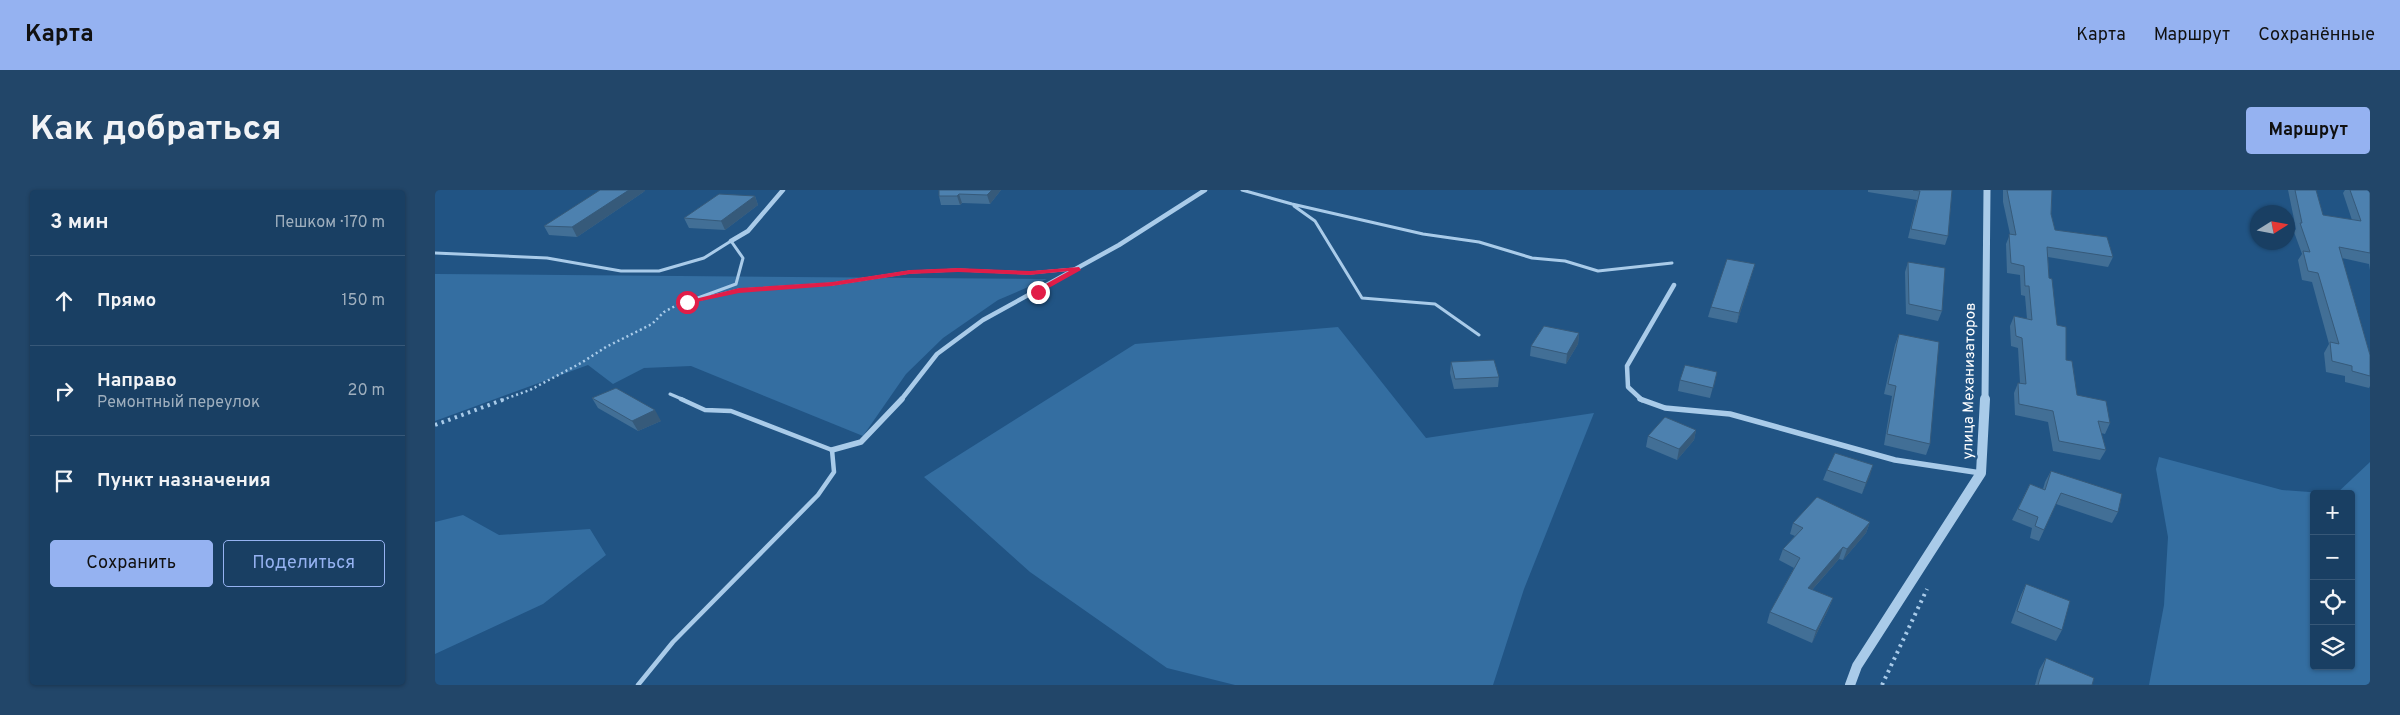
<!DOCTYPE html>
<html lang="ru">
<meta charset="utf-8">
<style>
:root{--surface:#193f63;--page:#224669;--text:#f1f3f6;--muted:#9fafbe;--line:#375878;--accent:#95b2f1}
body{margin:0;font-family:Overpass,sans-serif;background:var(--page);color:var(--text)}
.controls{position:absolute;right:15px;bottom:15px;display:grid;overflow:hidden;border-radius:5px;box-shadow:0 1px 4px #0004}
.controls button{width:45px;height:45px;display:grid;place-items:center;padding:0;border:0;border-bottom:1px solid var(--line);background:var(--surface);color:var(--text);font:25px sans-serif}
.compass{position:absolute;left:1815px;top:15px;width:45px;height:45px;border-radius:50%;background:var(--surface);box-shadow:0 1px 4px #0004;rotate:79deg}
.stop{position:absolute;width:15px;height:15px;margin:-11px;border:4px solid #e11d48;border-radius:50%;background:#fff}
.stop.end{background:#e11d48;border-color:#fff;box-shadow:0 1px 5px #0008}
.list{margin:0;padding:0;list-style:none}
h2{display:flex;justify-content:space-between;align-items:center;height:65px;margin:0;padding:0 20px;font-size:21px}
h2 small{font-size:16px;font-weight:400;color:var(--muted)}
.list li{display:grid;grid-template-columns:32px 1fr auto;gap:15px;align-items:center;box-sizing:border-box;height:90px;padding:0 20px;border-top:1px solid var(--line)}
.list b{display:block;font-size:19px;white-space:nowrap}
.list p{margin:0;font-size:16px;white-space:nowrap;color:var(--muted)}
.list em{font-size:16px;font-style:normal;color:var(--muted)}
.actions{display:flex;gap:10px;padding:15px 20px}
.actions a{flex:1;padding:11px 0;border:1px solid var(--accent);border-radius:5px;text-align:center;font-size:18px;color:var(--accent)}
.actions .main{background:var(--accent);color:#111}
.icon{flex:none;width:28px;height:28px;fill:none;stroke:currentColor;stroke-width:2;stroke-linecap:round;stroke-linejoin:round}
.map{position:relative;flex:none;width:1935px;height:495px;overflow:hidden;border-radius:5px}
header{display:flex;align-items:center;gap:30px;box-sizing:border-box;height:70px;padding:0 25px;background:var(--accent);color:#111}
header strong{font-size:24px}
nav{display:flex;gap:28px;margin-inline-start:auto;font-size:18px}
.intro{display:flex;align-items:center;justify-content:space-between;box-sizing:border-box;height:120px;padding:0 30px}
h1{margin:0;font-size:35px}
.button{padding:12px 22px;border-radius:5px;background:var(--accent);color:#111;font-size:18px;font-weight:700}
main{display:flex;gap:30px;padding:0 30px}
aside{flex:1;background:var(--surface);border-radius:5px;box-shadow:0 1px 4px #0004}
.map>svg:first-child{display:block}
.green{fill:#346ea1;fill-rule:evenodd}
.lines{fill:none;stroke-linecap:round;stroke-linejoin:round}
.path-far1{stroke:#a9cbe9;stroke-width:2.5;stroke-dasharray:2 3;stroke-linecap:butt}
.path{stroke:#a9cbe9;stroke-width:4;stroke-dasharray:2.5 4.5;stroke-linecap:butt}
.service-far1{stroke:#a9cbe9;stroke-width:3}
.service{stroke:#a9cbe9;stroke-width:4.5}
.minor-far1{stroke:#a9cbe9;stroke-width:4.5}
.minor{stroke:#a9cbe9;stroke-width:5.5}
.tertiary-far1{stroke:#a9cbe9;stroke-width:7}
.tertiary{stroke:#a9cbe9;stroke-width:10}
.wall{fill:#426f96}
.shaded-wall{fill:#365a7a}
.building{fill:#4d81af;stroke:#365a7a}
.route{fill:#e11d48}
.labels{text-anchor:middle;dominant-baseline:central;stroke-width:5;stroke-linejoin:round;paint-order:stroke}
.street-label{font-size:15px;fill:#fff;stroke:#215484}
</style>
<header>
<strong>Карта</strong>
<nav><a>Карта</a><a>Маршрут</a><a>Сохранённые</a></nav>
</header>
<div class="intro"><h1>Как добраться</h1><a class="button">Маршрут</a></div>
<main>
<aside>
<h2>3 мин<small>Пешком · 170 m</small></h2>
<ul class="list">
<li><svg class="icon" aria-label="ahead" viewBox="0 0 24 24"><path d="M12 20V5M6 11l6-6 6 6"/></svg><div><b>Прямо</b></div><em>150 m</em></li>
<li><svg class="icon" aria-label="right" viewBox="0 0 24 24"><path d="M7 20v-9h11M14 6l5 5-5 5"/></svg><div><b>Направо</b><p>Ремонтный переулок</p></div><em>20 m</em></li>
<li><svg class="icon" aria-label="arrive" viewBox="0 0 24 24"><path d="M6 21V4h12l-3 4 3 4H6"/></svg><div><b>Пункт назначения</b></div></li>
</ul>
<div class="actions"><a class="main">Сохранить</a><a>Поделиться</a></div>
</aside>
<div class="map">
<svg width="1935" height="495" viewBox="0 0 1935 495">
<rect width="100%" height="100%" fill="#215484"/>
<path class="green" d="M 0,84 L 612,89 L 563,110 L 508,148 L 471,184 L 428,246 L 256,176 L 209,178 L 178,194 L 153,175 L 0,231 Z
M 903,137 L 991,248 L 1159,223 L 1089,399 L 1058,495 L 800,495 L 732,478 L 595,382 L 489,287 L 700,154 Z
M 1724,267 L 1847,300 L 1901,304 L 1935,272 L 1935,495 L 1714,495 L 1729,415 L 1733,347 L 1721,279 ZM 1879,304 L 1916,304 L 1916,476 L 1879,476 Z
M 28,325 L 64,345 L 155,339 L 171,365 L 108,414 L 0,464 L 0,332 Z"/>
<g class="lines">
<path class="path-far1" d="M 67,210 L 95,200 L 146,173 L 171,157 L 217,134 L 229,122 L 242,115"/>
<path class="path" d="M 0,235 L 70,209
M 1447,495 L 1492,399"/>
<path class="service-far1" d="M 807,0 L 857,14 L 988,44 L 1044,52 L 1097,68 L 1130,71 L 1163,81 L 1237,73
M 859,16 L 880,31 L 927,108 L 1000,114 L 1044,145
M 0,63 L 112,68 L 186,81 L 224,81 L 269,68 L 296,51 L 308,68 L 301,94 L 252,112
M 266,109 L 304,100 L 397,94 L 475,82 L 523,80 L 595,83 L 639,79
M 235,204 L 249,210"/>
<path class="service" d="M 203,495 L 238,452 L 383,305 L 399,282 L 397,260 L 296,221 L 270,220 L 246,209"/>
<path class="minor-far1" d="M 296,51 L 313,41 L 348,0
M 466,210 L 502,164 L 548,130 L 684,55 L 770,0
M 1207,210 L 1193,197 L 1192,176 L 1239,95"/>
<path class="minor" d="M 1205,209 L 1230,218 L 1295,224 L 1460,270 L 1546,283
M 397,260 L 426,252 L 467,209"/>
<path class="tertiary-far1" d="M 1550,210 L 1552,0"/>
<path class="tertiary" d="M 1415,495 L 1422,476 L 1546,283 L 1550,209"/>
</g>
<path class="wall" d="M 504,0 L 566,0 L 555,14 L 527,13 L 525,15 L 506,15 L 504,6 Z
M 1433,0 L 1517,0 L 1513,46 L 1510,55 L 1473,48 L 1482,10 L 1433,2 Z
M 1568,0 L 1617,0 L 1616,24 L 1620,40 L 1678,67 L 1673,77 L 1613,67 L 1614,88 L 1622,135 L 1631,170 L 1642,205 L 1675,233 L 1670,244 L 1666,243 L 1671,260 L 1665,270 L 1618,261 L 1613,232 L 1580,225 L 1579,203 L 1583,193 L 1585,193 L 1583,158 L 1576,156 L 1575,136 L 1579,126 L 1592,129 L 1590,106 L 1586,105 L 1585,85 L 1572,83 L 1571,54 L 1575,44 L 1568,12 Z
M 1853,0 L 1881,0 L 1888,25 L 1917,30 L 1908,3 L 1910,0 L 1935,0 L 1935,80 L 1934,74 L 1907,68 L 1935,165 L 1935,196 L 1934,198 L 1910,192 L 1910,186 L 1891,182 L 1889,163 L 1894,154 L 1877,92 L 1867,90 L 1863,70 L 1867,64 L 1859,42 L 1861,39 Z
M 210,1 L 142,47 L 114,45 L 109,36 Z
M 320,6 L 323,15 L 290,40 L 254,38 L 249,28 Z
M 1473,72 L 1507,121 L 1503,131 L 1471,124 L 1470,82 Z
M 1320,74 L 1317,83 L 1302,133 L 1273,127 L 1276,117 Z
M 1144,143 L 1143,154 L 1131,174 L 1095,166 L 1096,156 Z
M 1464,144 L 1495,254 L 1491,265 L 1449,255 L 1457,206 L 1449,204 L 1460,155 Z
M 1016,172 L 1064,187 L 1063,197 L 1019,199 L 1015,183 Z
M 1282,182 L 1275,208 L 1243,201 L 1245,190 Z
M 157,208 L 226,231 L 203,241 L 163,218 Z
M 1261,240 L 1259,250 L 1242,270 L 1211,257 L 1213,246 Z
M 1438,275 L 1427,304 L 1388,290 L 1392,280 Z
M 1616,281 L 1683,322 L 1677,333 L 1621,314 L 1604,351 L 1595,348 L 1597,338 L 1577,330 L 1595,294 L 1608,299 L 1610,292 Z
M 1435,332 L 1431,343 L 1408,370 L 1404,369 L 1377,400 L 1398,408 L 1393,420 L 1377,453 L 1332,433 L 1335,422 L 1359,378 L 1344,370 L 1348,359 L 1360,346 L 1355,344 L 1358,333 Z
M 1591,394 L 1627,440 L 1621,451 L 1576,433 L 1586,405 Z
M 1611,468 L 1657,495 L 1600,495 L 1604,480 Z"/>
<path class="shaded-wall" d="M 194,0 L 210,0 L 210,1 L 142,47 L 137,37 Z
M 557,0 L 566,0 L 555,14 L 552,5 Z
M 524,4 L 527,13 L 525,15 L 522,6 Z
M 320,6 L 323,15 L 290,40 L 286,31 Z
M 1320,74 L 1317,83 L 1302,133 L 1304,123 Z
M 1144,143 L 1143,154 L 1131,174 L 1132,164 Z
M 1282,182 L 1280,193 L 1275,208 L 1278,198 Z
M 220,220 L 226,231 L 203,241 L 197,231 Z
M 1261,240 L 1259,250 L 1242,270 L 1244,259 Z
M 1438,275 L 1435,286 L 1427,304 L 1431,293 Z
M 1435,332 L 1431,343 L 1408,370 L 1412,359 Z
M 1408,357 L 1404,369 L 1369,409 L 1373,398 Z
M 1398,408 L 1393,420 L 1377,453 L 1381,441 Z"/>
<path class="building" d="M 165,0 L 194,0 L 137,37 L 109,36 Z
M 504,0 L 557,0 L 552,5 L 524,4 L 522,6 L 504,6 Z
M 1478,0 L 1517,0 L 1513,46 L 1476,39 L 1485,1 Z
M 1572,0 L 1617,0 L 1616,24 L 1620,40 L 1672,47 L 1678,67 L 1612,57 L 1614,88 L 1617,89 L 1622,135 L 1631,137 L 1631,170 L 1637,171 L 1642,205 L 1671,211 L 1675,233 L 1663,231 L 1671,260 L 1624,251 L 1618,221 L 1584,214 L 1583,193 L 1591,194 L 1587,148 L 1581,146 L 1579,126 L 1597,130 L 1594,96 L 1590,96 L 1589,76 L 1576,73 L 1574,44 L 1581,45 Z
M 1860,0 L 1881,0 L 1888,25 L 1926,31 L 1915,0 L 1935,0 L 1935,63 L 1904,57 L 1935,165 L 1935,186 L 1917,181 L 1917,176 L 1897,171 L 1895,152 L 1904,154 L 1883,83 L 1873,81 L 1868,61 L 1875,62 L 1865,33 L 1867,33 Z
M 284,4 L 320,6 L 286,31 L 249,28 Z
M 1292,69 L 1320,74 L 1304,123 L 1276,117 Z
M 1473,72 L 1510,78 L 1507,121 L 1474,114 Z
M 1109,136 L 1144,143 L 1132,164 L 1096,156 Z
M 1464,144 L 1504,152 L 1495,254 L 1452,244 L 1461,196 L 1453,194 Z
M 1059,170 L 1064,187 L 1020,189 L 1016,172 Z
M 1250,175 L 1282,182 L 1278,198 L 1245,190 Z
M 181,198 L 220,220 L 197,231 L 157,208 Z
M 1230,227 L 1261,240 L 1244,259 L 1213,246 Z
M 1400,263 L 1438,275 L 1431,293 L 1392,280 Z
M 1616,281 L 1687,304 L 1683,322 L 1626,303 L 1609,340 L 1600,336 L 1603,327 L 1583,319 L 1595,294 L 1610,300 Z
M 1382,307 L 1435,332 L 1412,359 L 1408,357 L 1373,398 L 1398,408 L 1381,441 L 1335,422 L 1365,368 L 1348,359 L 1368,338 L 1358,333 Z
M 1591,394 L 1635,411 L 1627,440 L 1582,421 Z
M 1611,468 L 1659,488 L 1657,495 L 1603,495 Z"/>
<path class="route" d="M 644,77 L 646,80 L 603,104 L 600,100 L 634,81 L 595,85 L 523,82 L 475,84 L 397,96 L 304,103 L 252,114 L 248,112 L 304,98 L 397,92 L 475,80 L 523,78 L 595,81 Z"/>
<g class="labels">
<g class="street-label">
<text transform="translate(1535 191) rotate(-89)">улица Механизаторов</text>
</g>
</g>
</svg>
<div class="controls">
<button>+</button>
<button>−</button>
<button><svg class="icon" aria-label="locate" viewBox="0 0 24 24"><circle cx="12" cy="12" r="6"/><path d="M12 2v4M12 18v4M2 12h4M18 12h4"/></svg></button>
<button><svg class="icon" aria-label="layers" viewBox="0 0 24 24"><path d="M12 4l9 5-9 5-9-5zM3 14l9 5 9-5"/></svg></button>
</div>
<svg class="compass" viewBox="-18 -18 36 36"><path d="M0-13l5 13h-10z" fill="#e53935"/><path d="M0 13l5-13h-10z" fill="#9fafbe"/></svg>
<div class="stop" style="left:252px;top:112px"></div>
<div class="stop end" style="left:603px;top:102px"></div>
</div>
</main>
